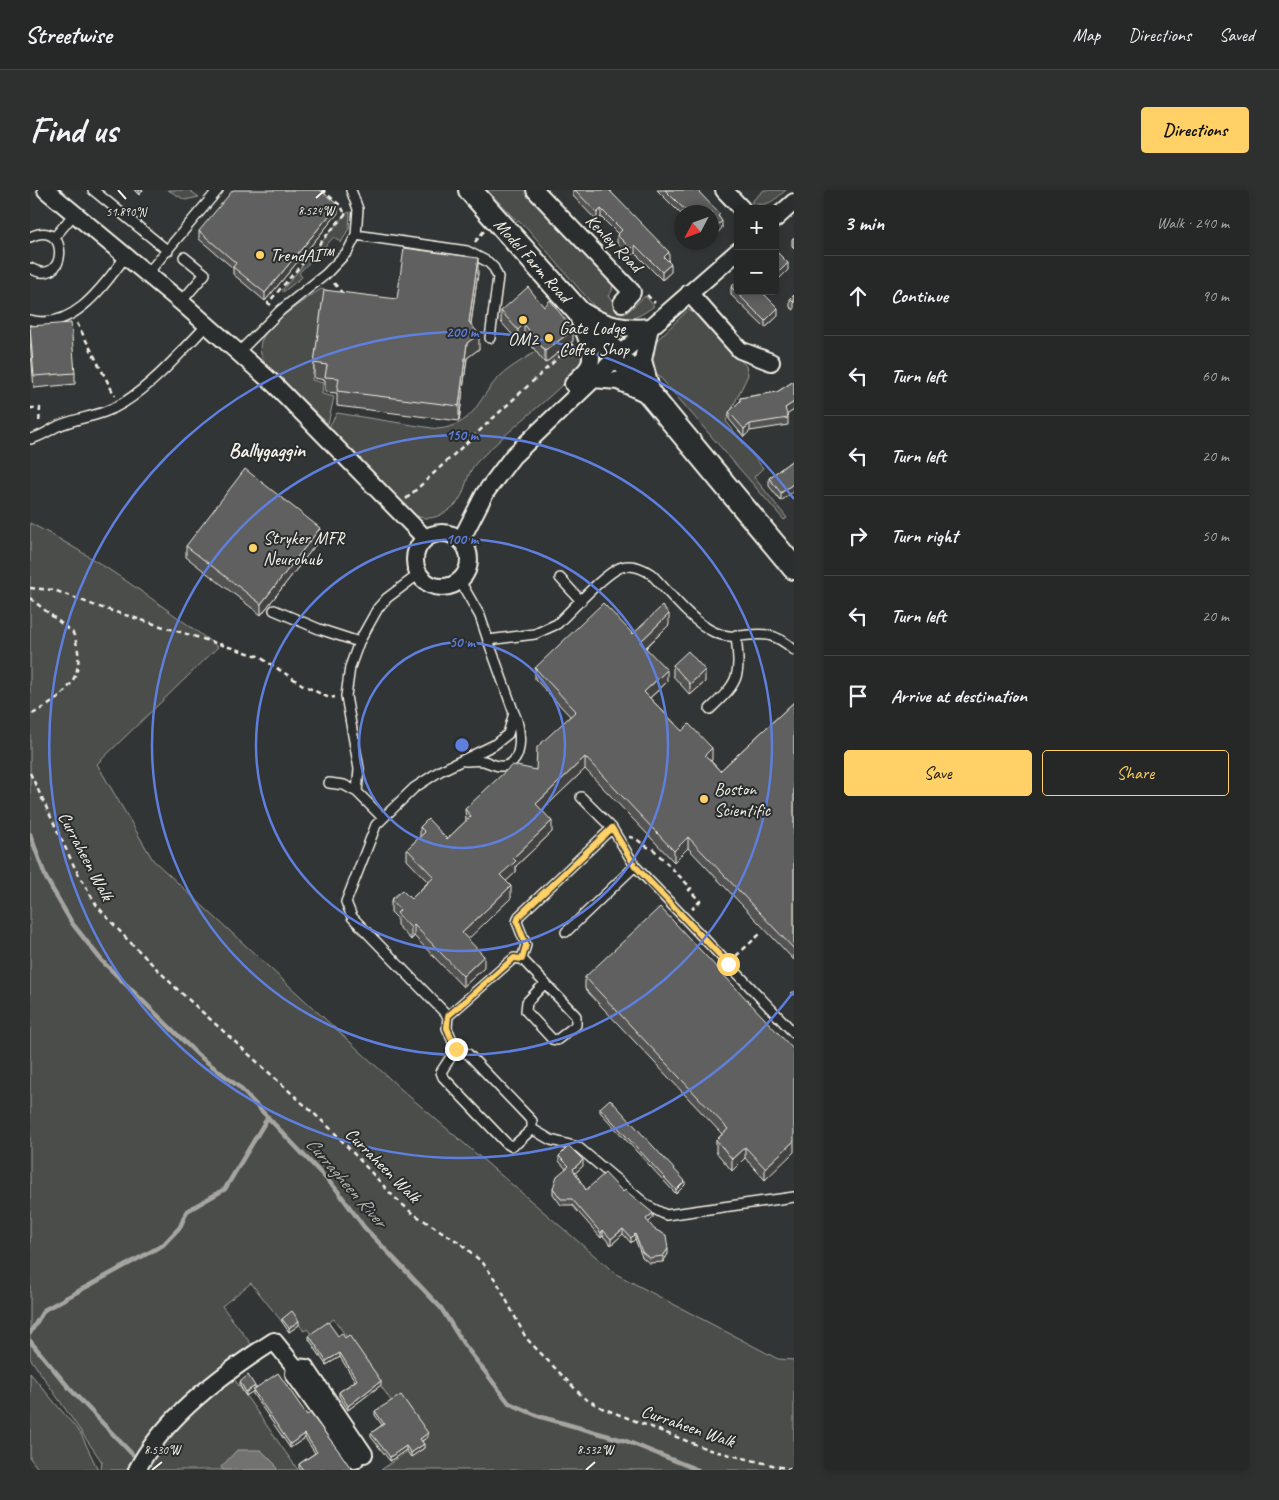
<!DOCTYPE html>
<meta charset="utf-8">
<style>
:root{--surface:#262828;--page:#2e3030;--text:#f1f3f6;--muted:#a4a6a8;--line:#424445;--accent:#ffd166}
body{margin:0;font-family:Caveat,sans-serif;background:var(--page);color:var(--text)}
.controls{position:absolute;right:15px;top:15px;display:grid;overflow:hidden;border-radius:5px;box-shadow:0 2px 8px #0003}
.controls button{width:45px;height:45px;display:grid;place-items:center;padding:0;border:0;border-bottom:1px solid var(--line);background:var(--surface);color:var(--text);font:25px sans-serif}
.compass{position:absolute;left:644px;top:15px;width:45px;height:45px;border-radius:50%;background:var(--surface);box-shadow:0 2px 8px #0003;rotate:229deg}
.stop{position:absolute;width:15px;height:15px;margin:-11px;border:4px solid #ffd166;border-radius:50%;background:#fff}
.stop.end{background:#ffd166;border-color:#fff;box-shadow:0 1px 5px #0008}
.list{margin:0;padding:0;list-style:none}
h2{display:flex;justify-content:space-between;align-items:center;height:65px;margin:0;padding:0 20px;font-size:21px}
h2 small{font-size:16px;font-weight:400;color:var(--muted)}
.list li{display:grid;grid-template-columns:32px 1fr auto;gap:15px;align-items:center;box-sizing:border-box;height:80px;padding:0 20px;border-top:1px solid var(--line)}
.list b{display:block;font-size:19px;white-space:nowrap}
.list em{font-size:16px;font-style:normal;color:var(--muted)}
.actions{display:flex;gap:10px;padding:15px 20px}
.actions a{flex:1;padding:11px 0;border:1px solid var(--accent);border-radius:5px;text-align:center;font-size:18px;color:var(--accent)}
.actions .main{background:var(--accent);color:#111}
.icon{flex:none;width:28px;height:28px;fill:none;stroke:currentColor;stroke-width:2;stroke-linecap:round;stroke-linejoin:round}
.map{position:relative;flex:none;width:764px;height:1280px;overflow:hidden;border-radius:5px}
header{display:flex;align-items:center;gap:30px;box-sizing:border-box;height:70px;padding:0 25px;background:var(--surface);border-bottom:1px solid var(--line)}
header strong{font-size:24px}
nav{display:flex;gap:28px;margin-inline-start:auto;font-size:18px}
.intro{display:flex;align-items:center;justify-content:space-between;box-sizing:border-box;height:120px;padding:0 30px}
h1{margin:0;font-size:35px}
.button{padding:12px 22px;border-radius:5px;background:var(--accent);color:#111;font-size:18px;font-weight:700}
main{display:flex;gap:30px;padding:0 30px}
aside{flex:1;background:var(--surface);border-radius:5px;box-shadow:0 2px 8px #0003}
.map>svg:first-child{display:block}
.green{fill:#4b4d4c;stroke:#a09f9a}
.water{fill:#727370;stroke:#a6a5a0}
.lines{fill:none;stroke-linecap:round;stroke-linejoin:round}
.stream{stroke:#a6a5a0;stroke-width:4.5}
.lane-casing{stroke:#f4f1e8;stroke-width:12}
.street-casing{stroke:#f4f1e8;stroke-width:20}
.secondary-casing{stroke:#f4f1e8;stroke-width:26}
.path{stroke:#f4f1e8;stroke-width:2.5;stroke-dasharray:5 4;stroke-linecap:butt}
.lane{stroke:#2a2d2e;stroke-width:9}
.street{stroke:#2a2d2e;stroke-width:16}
.secondary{stroke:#2a2d2e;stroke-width:22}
.wall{fill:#525352;stroke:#f4f1e8}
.shaded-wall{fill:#424342;stroke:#f4f1e8}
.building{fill:#5f605f;stroke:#f4f1e8}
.route{stroke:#ffd166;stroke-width:6}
.ticks{fill:none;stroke:#f4f1e8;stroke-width:2}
.ring{fill:none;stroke:#5e7fdd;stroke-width:2.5}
.poi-dot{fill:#ffd166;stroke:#2a2d2e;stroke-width:2}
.labels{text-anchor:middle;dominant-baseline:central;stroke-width:4;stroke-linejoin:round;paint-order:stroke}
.street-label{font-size:18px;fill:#f4f1e8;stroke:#2a2d2e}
.poi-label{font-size:18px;fill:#f4f1e8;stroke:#2a2d2e;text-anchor:start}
.water-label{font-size:19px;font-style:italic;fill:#b3b2ac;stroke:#2a2d2e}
.quarter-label{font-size:20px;font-weight:bold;fill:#f4f1e8;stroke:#2a2d2e}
.ticks-label{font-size:12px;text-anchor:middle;fill:#f4f1e8;stroke:#2a2d2e;stroke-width:4;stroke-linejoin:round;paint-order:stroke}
.centre{fill:#5e7fdd;stroke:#2a2d2e;stroke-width:2.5}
.ring-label{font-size:15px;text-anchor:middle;font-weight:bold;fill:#5e7fdd;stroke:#2a2d2e;stroke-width:4;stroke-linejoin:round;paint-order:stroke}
</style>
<header>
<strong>Streetwise</strong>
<nav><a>Map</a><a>Directions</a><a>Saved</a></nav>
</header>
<div class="intro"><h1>Find us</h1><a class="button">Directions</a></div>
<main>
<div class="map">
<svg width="764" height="1280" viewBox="0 0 764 1280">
<rect width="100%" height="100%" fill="#323535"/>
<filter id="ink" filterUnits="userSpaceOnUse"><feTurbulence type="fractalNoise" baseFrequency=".02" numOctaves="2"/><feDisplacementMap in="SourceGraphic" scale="10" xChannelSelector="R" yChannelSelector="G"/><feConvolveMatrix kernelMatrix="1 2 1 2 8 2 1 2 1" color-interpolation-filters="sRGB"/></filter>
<g filter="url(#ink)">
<path class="green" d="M 138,0 L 159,0 L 169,7 L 155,10 Z
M 457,0 L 495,0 L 583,93 L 582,101 L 578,106 L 595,124 L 615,106 L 624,116 C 601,134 585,134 563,115 L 497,38 L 483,27 Z
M 734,0 L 756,0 C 746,9 736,19 721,12 Z
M 320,22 L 319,38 L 311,53 L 304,47 L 269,83 L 272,87 L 253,102 L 253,99 L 315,24 Z
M 291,99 L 301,101 L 312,113 L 292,113 L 282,190 L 293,193 L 292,204 L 304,207 L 298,234 L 234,172 C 231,165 229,159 231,152 C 236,135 276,109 291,99 Z
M 658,120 L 667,124 L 716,176 L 718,185 L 696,231 L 733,278 L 724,287 L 757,328 L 754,330 L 622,178 L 621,162 L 624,153 Z
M 523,150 L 551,159 L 554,173 C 521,209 481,237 447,272 C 435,284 437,303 425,315 C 415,324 401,332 387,326 C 365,315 321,264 302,244 L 300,235 L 307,223 L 408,239 C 445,235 446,211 468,188 C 485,172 505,164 523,150 Z
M 0,333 C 68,368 127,412 188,457 L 67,574 L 123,670 L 372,900 L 586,1084 L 748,1169 L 764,1170 L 764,1280 L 351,1280 L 390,1252 L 304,1129 L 281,1144 L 277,1139 L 274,1141 L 262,1125 L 252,1132 L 221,1093 L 192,1116 L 222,1155 L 196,1176 L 101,1280 L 71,1280 L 72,1272 L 0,1168 Z
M 0,1183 L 51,1244 L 68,1280 L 9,1280 L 0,1268 Z
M 202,1186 L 268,1280 L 113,1280 L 145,1235 Z"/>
<path class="water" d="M 207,1260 L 231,1260 L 245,1274 L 247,1280 L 193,1280 L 191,1277 Z"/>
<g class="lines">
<path class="stream" d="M 0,644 L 16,688 L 42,733 L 72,771 L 168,865 L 209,897 L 307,1000 L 334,1037 L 411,1118 L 433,1153 L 479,1213 L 508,1226 L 596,1251 L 668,1280
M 0,1143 L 14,1120 L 133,1055 L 150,1037 L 157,1021 L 195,999 L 238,927
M 0,1151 L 40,1199 L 102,1264"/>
<defs>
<path id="lane" d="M 63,0 L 138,61
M 326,45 L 437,61 L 458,72 L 464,78 L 468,87 L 460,148
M 0,47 C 41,27 38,100 0,78
M 24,48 L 44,24
M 117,84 L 188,0
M 151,112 L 175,84 L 154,67
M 0,130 C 43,142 74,95 96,66
M 209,162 L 251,120 L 296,84 L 318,61 L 326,45 L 328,19 L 321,0
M 0,249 C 11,247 18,241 28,236 C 49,227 73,226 93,213 C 125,193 151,162 177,135
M 530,388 L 551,411
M 430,391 L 450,426 L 458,450 L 505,444 L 527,434 C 540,422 576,381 592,377 C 603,374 612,378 621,384 C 639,402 662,432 684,442 C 714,456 731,429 764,460
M 244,420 L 289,439 L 329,452
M 680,519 C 711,490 710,486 706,445
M 435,571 C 441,571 448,570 454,571 C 460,573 467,577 473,576 C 495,575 491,536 484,523
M 299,593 L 314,595 L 327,602
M 551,607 L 582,638 L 605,676 L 764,843
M 353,628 L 327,602 L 329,579 L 316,506 L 320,477 L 329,452 L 348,418 L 357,408 L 389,384
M 536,742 L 605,676
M 515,793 L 497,812 L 496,821 L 522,849 L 527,850 L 546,835 L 546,826 L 492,769 L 496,755 L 487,732 L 489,726 L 582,638
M 418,826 L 484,768 L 492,769
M 426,859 L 411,882 L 413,887 L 476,953 L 481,956 L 487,953 L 502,939 L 502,931 L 438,864 L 426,859 L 417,838 L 418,826 L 322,727 L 316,712 L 346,635 L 384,598 L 410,581 L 464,555 L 478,544 L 484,523 L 458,450
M 502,939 L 521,950 L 548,957 L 618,1016 L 636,1025 L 764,1007"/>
<path id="street" d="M 16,0 L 151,112 L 245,195 L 395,348
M 505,0 L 602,102 L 592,113
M 694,0 L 712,19
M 745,29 L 764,12
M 659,103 L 710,160 L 741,172
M 554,122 C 575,135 595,140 620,137 L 613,170 L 622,203
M 563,189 L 588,191 L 617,204
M 543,194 C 548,188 556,182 559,176 C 566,163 553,140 548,127
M385 370a27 27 0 1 1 54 0a27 27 0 1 1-54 0Z
M 431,350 L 455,303 L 483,266 L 588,166 L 708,61
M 265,1177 L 264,1184 L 325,1270
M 107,1280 C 133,1228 195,1182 244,1151 L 265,1177 L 276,1178 L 334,1264"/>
<g id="secondary">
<path id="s1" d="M 440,0 L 588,166 L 764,378"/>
</g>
</defs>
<use href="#lane" class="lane-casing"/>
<use href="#street" class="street-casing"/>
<use href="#secondary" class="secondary-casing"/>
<path class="path" d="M 292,0 L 311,16 L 314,22
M 445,52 L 454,41
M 304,93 L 313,104
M 617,105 L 625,113
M 241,115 L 238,113 L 317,22
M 47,133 L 85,206
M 0,218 L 10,218 L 9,234
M 376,309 L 543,154
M 0,398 L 24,400 L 66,416 L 228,466 L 273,495 L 299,508 L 305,507
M 0,408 L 43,443 C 60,485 35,508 0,525
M 0,583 L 45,678 L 67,716 L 95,747 L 147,799 L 302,940 L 363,1006 L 382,1023 L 430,1053 L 453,1073 L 467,1092 L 496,1148 L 554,1208 L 572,1218 L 680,1260 L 763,1280
M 599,647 C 608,647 613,657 623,659 L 661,698 L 659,700 L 670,711 L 662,719
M 706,766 L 731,743
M 762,802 L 764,805"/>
<use href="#lane" class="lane"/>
<use href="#street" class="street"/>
<use href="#secondary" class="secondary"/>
</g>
<path class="wall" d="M 104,0 L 113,0 L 109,5 Z
M 543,0 L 582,0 L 581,2 L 639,70 L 638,71 L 641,82 L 632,90 L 605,63 L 601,67 L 587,53 L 587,45 L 588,44 L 571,27 L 567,31 L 543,6 Z
M 627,0 L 667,0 L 690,28 L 692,38 L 682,22 L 652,22 L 652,25 Z
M 308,23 L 235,111 L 203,84 L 203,78 L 169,49 L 169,41 Z
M 764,47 L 764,58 L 762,56 L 762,49 Z
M 448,83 L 441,134 L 449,159 L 437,168 L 429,231 L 307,216 L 307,203 L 295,202 L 295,190 L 284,188 L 284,173 L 367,109 Z
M 701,97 L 734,105 L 748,126 L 735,138 L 701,105 Z
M 764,105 L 764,120 L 760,117 L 760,109 Z
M 514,117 L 543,151 L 515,173 L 494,146 L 488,151 L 471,132 L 471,121 Z
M 0,136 L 45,183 L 45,194 L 4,198 L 0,152 Z
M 764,191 L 764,220 L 757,224 L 758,228 L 758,235 L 720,241 L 714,247 L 699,229 L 699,222 L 710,212 L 710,208 L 747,202 Z
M 764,269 L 764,301 L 751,311 L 739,296 L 739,288 Z
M 290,349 L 231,425 L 156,367 L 156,356 Z
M 639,435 L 616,458 L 637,492 L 620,508 L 652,541 L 682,570 L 681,571 L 690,581 L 764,512 L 764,770 L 658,658 L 644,672 L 555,579 L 512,620 L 522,642 L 486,676 L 486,682 L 476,691 L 481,708 L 437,749 L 454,778 L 433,797 L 384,746 L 381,750 L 367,735 L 367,728 L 361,722 L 361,710 L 381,709 L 398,692 L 377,670 L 377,659 L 390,647 L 390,637 L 417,649 L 436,631 L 435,619 L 506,580 L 540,526 L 505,489 L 505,478 L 603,444 Z
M 643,475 L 675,492 L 660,505 L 643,486 Z
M 555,787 L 764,860 L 735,990 L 715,968 L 702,981 L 686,962 L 686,950 L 692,944 L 555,799 Z
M 570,918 L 655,995 L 646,1004 L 570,922 Z
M 529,966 L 553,976 L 545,983 L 556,1000 L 593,1002 L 623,1028 L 618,1033 L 638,1064 L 633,1072 L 619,1073 L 612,1067 L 605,1049 L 601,1053 L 593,1044 L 581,1055 L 573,1046 L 571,1048 L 542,1015 L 531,1015 L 523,1004 L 523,998 L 536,979 L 529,971 Z
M 252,1129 L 269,1135 L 259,1142 L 252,1132 Z
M 279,1145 L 308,1146 L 351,1195 L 318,1220 L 309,1206 L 309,1202 L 325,1191 L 310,1167 L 296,1175 L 279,1149 Z
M 210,1192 L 225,1199 L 277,1225 L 322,1280 L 270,1280 L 269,1278 L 269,1274 L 285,1263 L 275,1248 L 260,1258 L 223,1204 L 223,1201 L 216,1206 L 210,1196 Z
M 345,1221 L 398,1247 L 392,1251 L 394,1258 L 381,1267 L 376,1260 L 360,1271 L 341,1247 L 341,1243 L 352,1235 L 345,1225 Z"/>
<path class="shaded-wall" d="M 109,0 L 113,0 L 109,5 Z
M 308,15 L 308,23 L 235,111 L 235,103 Z
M 571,19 L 571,27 L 567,31 L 567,23 Z
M 692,31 L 692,38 L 682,49 L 682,41 Z
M 605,55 L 605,63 L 601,67 L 601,59 Z
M 639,62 L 639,70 L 634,75 L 634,67 Z
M 448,68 L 448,83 L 439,147 L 439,132 Z
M 758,73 L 758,80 L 745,93 L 745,86 Z
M 641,74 L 641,82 L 632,90 L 632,82 Z
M 731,101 L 738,101 L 731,109 Z
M 748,118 L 748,126 L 735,138 L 735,131 Z
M 494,134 L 494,146 L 488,151 L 488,140 Z
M 543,140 L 543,151 L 515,173 L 515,161 Z
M 449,144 L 449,159 L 437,168 L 429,231 L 429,216 L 437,153 Z
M 764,212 L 764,220 L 755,226 L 755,218 Z
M 720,234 L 720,241 L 714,247 L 714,239 Z
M 764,293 L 764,301 L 751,311 L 751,303 Z
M 290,338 L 290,349 L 231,425 L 231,414 Z
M 639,424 L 639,435 L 610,463 L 610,452 Z
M 637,480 L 637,492 L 614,513 L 614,502 Z
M 675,480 L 675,492 L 660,505 L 660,494 Z
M 682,558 L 682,570 L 675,576 L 675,565 Z
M 555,567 L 555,579 L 506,626 L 506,614 Z
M 522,631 L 522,642 L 486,676 L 486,682 L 470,697 L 470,685 L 483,668 Z
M 658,647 L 658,658 L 644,672 L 644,661 Z
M 481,696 L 481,708 L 432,755 L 432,743 Z
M 384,735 L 384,746 L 381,750 L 381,738 Z
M 454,766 L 454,778 L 433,797 L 433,786 Z
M 764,951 L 764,962 L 735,990 L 735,978 Z
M 715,957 L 715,968 L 702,981 L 702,969 Z
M 553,970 L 553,976 L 543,985 L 543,979 Z
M 655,991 L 655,995 L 646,1004 L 646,1000 Z
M 623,1023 L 623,1028 L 616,1035 L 616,1029 Z
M 593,1039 L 593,1044 L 581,1055 L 581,1049 Z
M 573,1040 L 573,1046 L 571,1048 L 571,1043 Z
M 605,1044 L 605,1049 L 601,1053 L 601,1048 Z
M 638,1059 L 638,1064 L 633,1072 L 633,1066 Z
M 269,1131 L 269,1135 L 259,1142 L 259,1138 Z
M 310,1163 L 310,1167 L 296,1175 L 296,1171 Z
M 351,1191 L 351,1195 L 318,1220 L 318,1216 Z
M 225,1196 L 225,1200 L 216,1206 L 216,1202 Z
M 398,1243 L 398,1247 L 390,1252 L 390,1249 Z
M 275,1244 L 275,1248 L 260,1258 L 260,1254 Z
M 394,1254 L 394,1258 L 381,1267 L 381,1263 Z
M 376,1256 L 376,1260 L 360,1271 L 360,1267 Z"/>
<path class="building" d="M 203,0 L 290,0 L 308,15 L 235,103 L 203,77 L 206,73 L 169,41 Z
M 545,0 L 579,0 L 639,62 L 634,67 L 641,74 L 632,82 L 605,55 L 601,59 L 587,45 L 592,40 L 571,19 L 567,23 Z
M 635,0 L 667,0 L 690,24 L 688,26 L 692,31 L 682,41 L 682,22 L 657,22 Z
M 374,58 L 448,68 L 439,132 L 449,144 L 437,153 L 429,216 L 307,201 L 309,188 L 295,187 L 297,175 L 284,173 L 294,100 L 367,109 Z
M 745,60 L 758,73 L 745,86 Z
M 708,90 L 708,101 L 731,101 L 748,118 L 735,131 L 701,97 Z
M 498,97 L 514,117 L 520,110 L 543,140 L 515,161 L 494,134 L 488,140 L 471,121 Z
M 764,105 L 764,113 L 760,109 Z
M 41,133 L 45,183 L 4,186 L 0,136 Z
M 764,191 L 764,212 L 755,218 L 758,228 L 720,234 L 714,239 L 699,222 L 710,211 L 710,208 L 747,202 Z
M 764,269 L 764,293 L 751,303 L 739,288 Z
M 215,279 L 290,338 L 231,414 L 156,356 Z
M 573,413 L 603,444 L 632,416 L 639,424 L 610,452 L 637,480 L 614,502 L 652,541 L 659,534 L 682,558 L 675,565 L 690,581 L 764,512 L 764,759 L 658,647 L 644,661 L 555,567 L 506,614 L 522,631 L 483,668 L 486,671 L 470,685 L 481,696 L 432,743 L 454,766 L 433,786 L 384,735 L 381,738 L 367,723 L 370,720 L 361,710 L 372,700 L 381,709 L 404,687 L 377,659 L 395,642 L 390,637 L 398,629 L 417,649 L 441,626 L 435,619 L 482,575 L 506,580 L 507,557 L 546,521 L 505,478 Z
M 658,461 L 675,480 L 660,494 L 643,475 Z
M 630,717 L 764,860 L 764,951 L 735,978 L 715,957 L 702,969 L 686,950 L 698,939 L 555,787 Z
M 580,909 L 655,991 L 646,1000 L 570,918 Z
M 539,956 L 553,970 L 543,979 L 556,1000 L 575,983 L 593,1002 L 595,1000 L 623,1023 L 616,1029 L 624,1039 L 636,1045 L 638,1059 L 633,1066 L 619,1068 L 612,1062 L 605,1044 L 601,1048 L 593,1039 L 581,1049 L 573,1040 L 571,1043 L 542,1009 L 531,1009 L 523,998 L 527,986 L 539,976 L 529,966 Z
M 262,1121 L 269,1131 L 259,1138 L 252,1129 Z
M 298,1132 L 308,1146 L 312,1143 L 315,1148 L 319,1145 L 351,1191 L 318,1216 L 309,1202 L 327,1190 L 310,1163 L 296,1171 L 279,1145 Z
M 248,1183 L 277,1225 L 280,1223 L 311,1264 L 322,1280 L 273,1280 L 269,1274 L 287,1262 L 275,1244 L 260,1254 L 223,1200 Z
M 218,1185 L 225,1196 L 216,1202 L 210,1192 Z
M 371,1205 L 398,1243 L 390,1249 L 394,1254 L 381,1263 L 376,1256 L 360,1267 L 341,1243 L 354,1234 L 345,1221 Z"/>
</g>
<g class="lines" filter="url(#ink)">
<path class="route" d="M 426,859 L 417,838 L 418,826 L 484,768 L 492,769 L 496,755 L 487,732 L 489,726 L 582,638 L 605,676 L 698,774"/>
</g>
<path class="ticks" d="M 88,0 L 96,9M 286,8 L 295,0M 122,1280 L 132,1272M 556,1280 L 565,1272"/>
<g class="ring">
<circle cx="432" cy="555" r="103"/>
<circle cx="432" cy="555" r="206"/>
<circle cx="432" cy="555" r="310"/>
<path d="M764 801A413 413 0 1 1 764 309"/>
</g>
<g class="poi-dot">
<circle cx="230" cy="65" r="5"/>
<circle cx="493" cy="130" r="5"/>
<circle cx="519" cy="148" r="5"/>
<circle cx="223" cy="358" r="5"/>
<circle cx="674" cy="609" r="5"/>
</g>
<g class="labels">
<g class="street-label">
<text transform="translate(584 53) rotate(46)">Kenley Road</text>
<text stroke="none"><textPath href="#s1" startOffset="94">Model Farm Road</textPath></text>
<text transform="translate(56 666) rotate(62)">Curraheen Walk</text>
<text transform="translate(353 975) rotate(45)">Curraheen Walk</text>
<text transform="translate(658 1236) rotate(19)">Curraheen Walk</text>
</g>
<g class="poi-label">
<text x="240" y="65">TrendAI™</text>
<text x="529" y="138">Gate Lodge<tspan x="529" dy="21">Coffee Shop</tspan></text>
<text x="493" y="149" text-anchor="middle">OM2</text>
<text x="233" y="348">Stryker MFR<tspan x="233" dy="21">Neurohub</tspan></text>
<text x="684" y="599">Boston<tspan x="684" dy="21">Scientific</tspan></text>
</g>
<g class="water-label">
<text transform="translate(316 992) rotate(49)">Curragheen River</text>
</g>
<g class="quarter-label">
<text x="237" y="260">Ballygaggin</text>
</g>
</g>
<g class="ticks-label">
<text x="286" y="25">8.524°W</text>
<text x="96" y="26">51.890°N</text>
<text x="132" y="1264">8.530°W</text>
<text x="565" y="1264">8.532°W</text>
</g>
<circle cx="432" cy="555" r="8" class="centre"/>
<g class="ring-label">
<text x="432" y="147">200 m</text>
<text x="432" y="250">150 m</text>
<text x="432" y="354">100 m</text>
<text x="432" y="457">50 m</text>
</g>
</svg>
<div class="controls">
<button>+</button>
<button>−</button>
</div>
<svg class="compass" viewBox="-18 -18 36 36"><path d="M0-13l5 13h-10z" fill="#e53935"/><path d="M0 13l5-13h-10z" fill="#a4a6a8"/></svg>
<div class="stop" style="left:698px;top:774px"></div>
<div class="stop end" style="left:426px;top:859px"></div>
</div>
<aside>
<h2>3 min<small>Walk · 240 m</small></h2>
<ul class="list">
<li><svg class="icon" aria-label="ahead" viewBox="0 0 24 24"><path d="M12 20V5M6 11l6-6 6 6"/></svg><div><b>Continue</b></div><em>90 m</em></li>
<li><svg class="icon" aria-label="left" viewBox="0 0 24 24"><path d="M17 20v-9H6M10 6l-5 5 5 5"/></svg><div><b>Turn left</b></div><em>60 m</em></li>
<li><svg class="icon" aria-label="left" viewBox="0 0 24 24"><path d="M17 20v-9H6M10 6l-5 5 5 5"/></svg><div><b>Turn left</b></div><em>20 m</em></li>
<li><svg class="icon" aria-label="right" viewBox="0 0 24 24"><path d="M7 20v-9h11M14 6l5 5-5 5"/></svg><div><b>Turn right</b></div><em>50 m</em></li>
<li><svg class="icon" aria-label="left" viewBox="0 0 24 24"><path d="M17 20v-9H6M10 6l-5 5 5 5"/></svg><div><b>Turn left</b></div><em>20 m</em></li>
<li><svg class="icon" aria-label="arrive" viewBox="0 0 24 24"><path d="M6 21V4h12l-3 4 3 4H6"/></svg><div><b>Arrive at destination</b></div></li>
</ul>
<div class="actions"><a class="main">Save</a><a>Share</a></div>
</aside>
</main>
